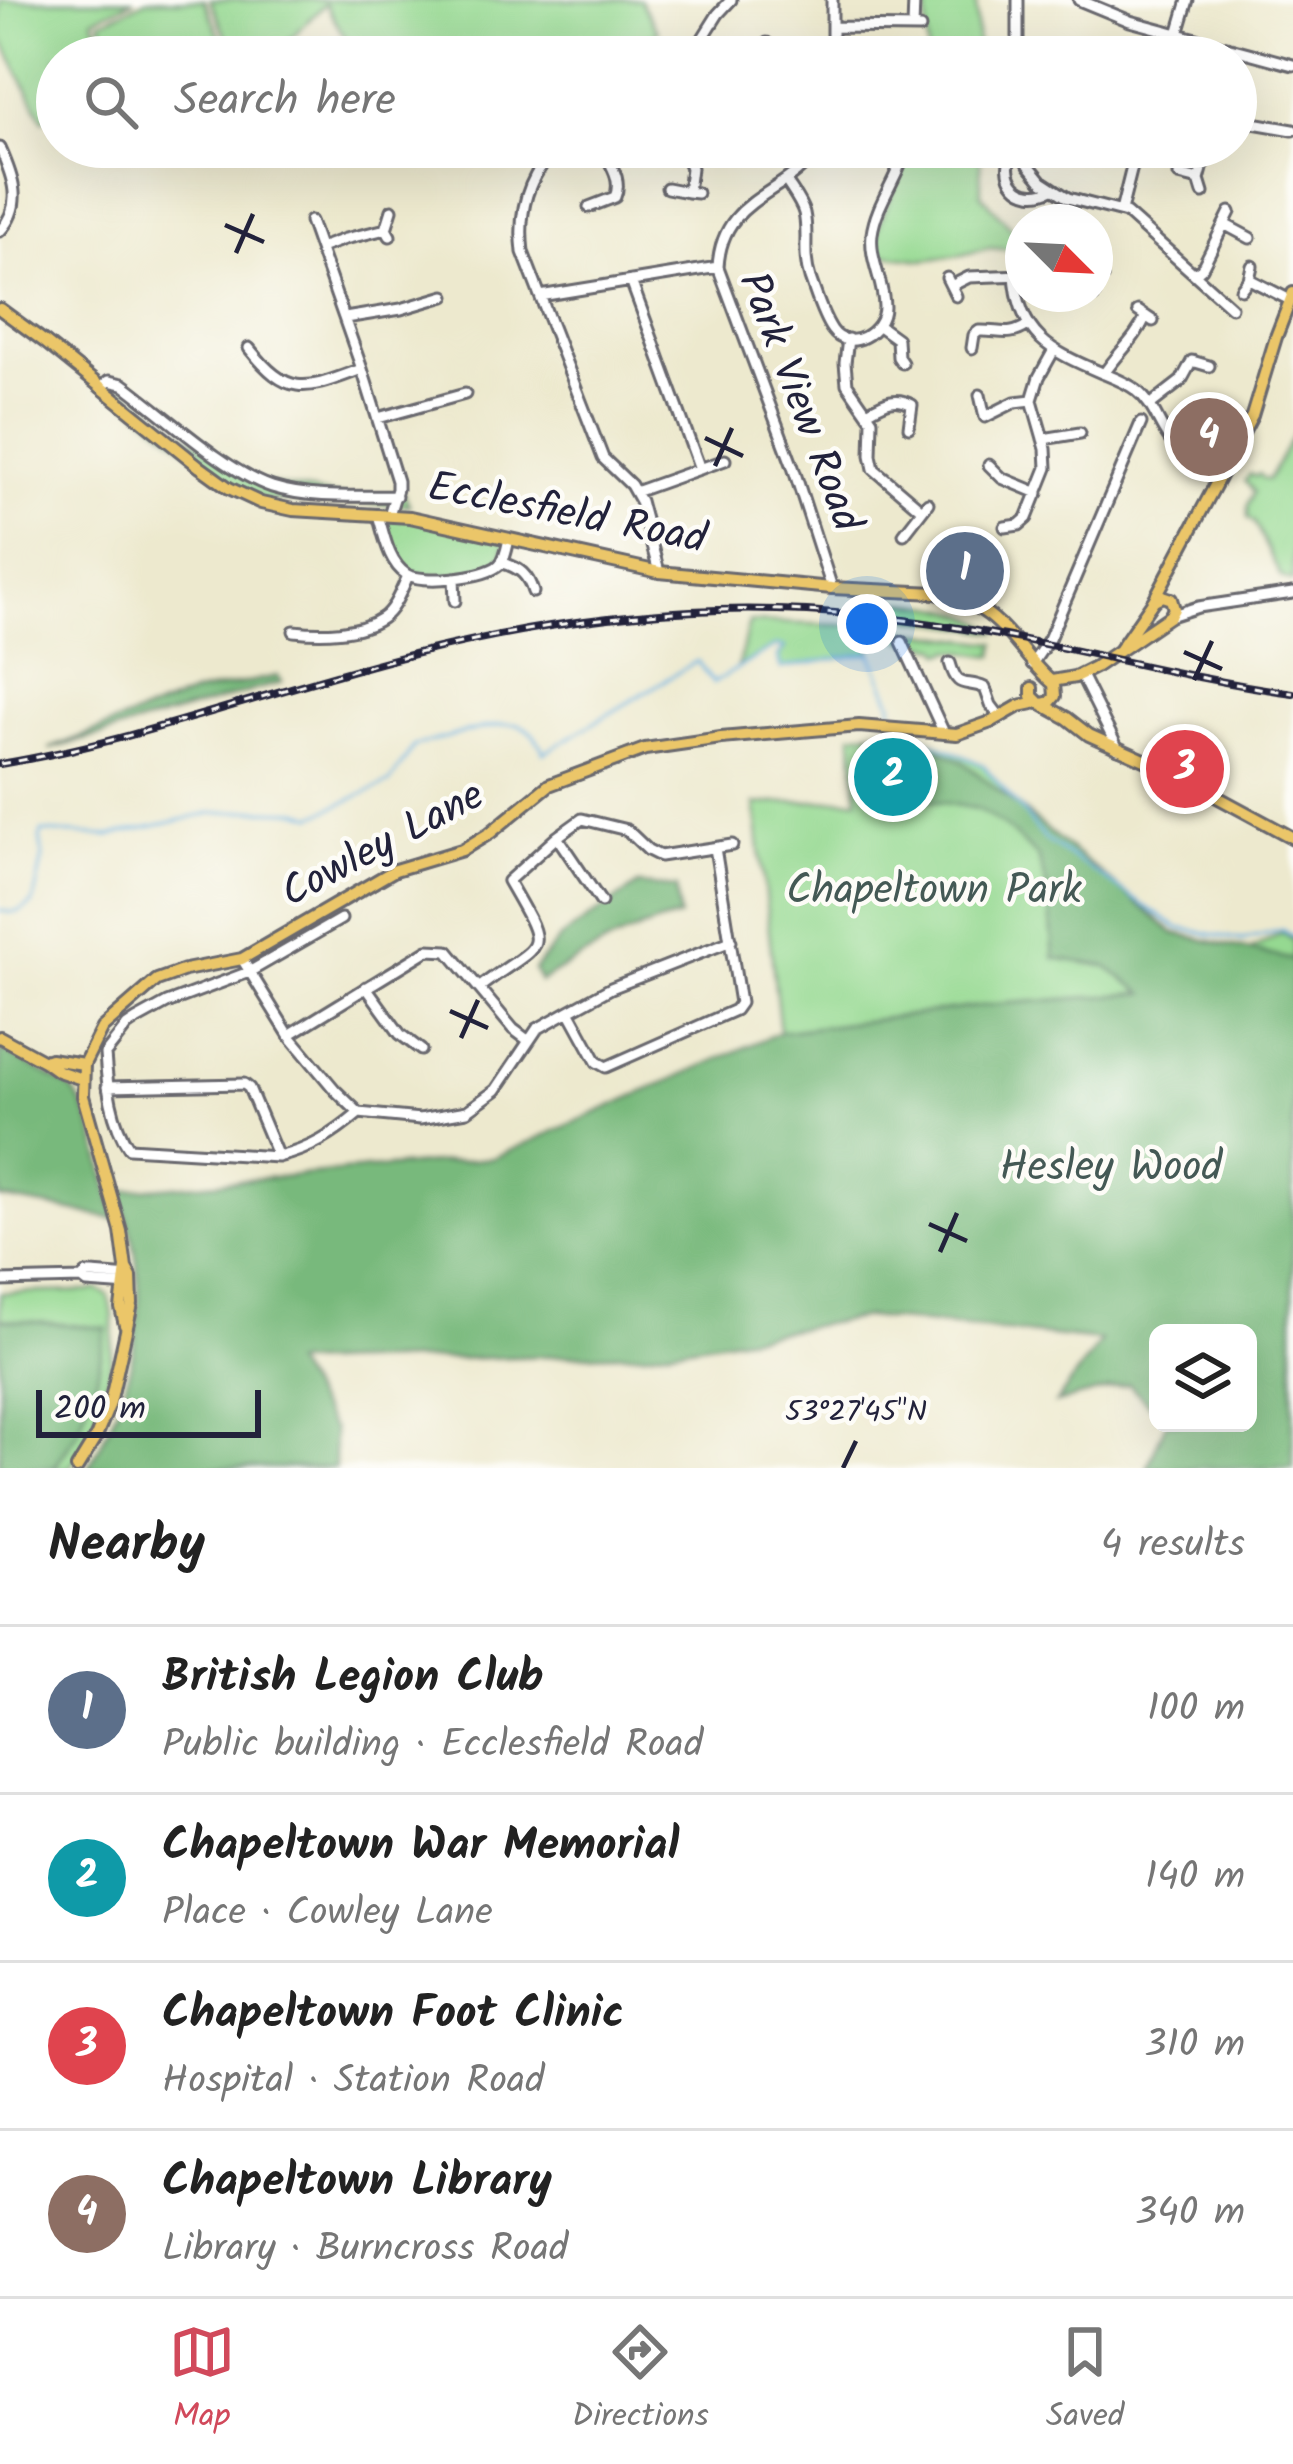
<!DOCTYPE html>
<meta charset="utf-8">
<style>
:root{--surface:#fff;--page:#f6f6f6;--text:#222;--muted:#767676;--line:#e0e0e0;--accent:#d1495b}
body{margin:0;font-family:Kalam,sans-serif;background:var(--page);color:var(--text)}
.controls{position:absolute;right:36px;bottom:36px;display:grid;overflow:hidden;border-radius:18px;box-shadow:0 12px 48px #0002}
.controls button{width:108px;height:108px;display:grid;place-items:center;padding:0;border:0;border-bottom:3px solid var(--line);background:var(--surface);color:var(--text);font:60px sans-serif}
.compass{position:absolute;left:1005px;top:204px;width:108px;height:108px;border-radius:50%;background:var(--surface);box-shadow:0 12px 48px #0002;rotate:114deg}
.scale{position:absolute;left:36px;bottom:30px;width:225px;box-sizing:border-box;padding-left:12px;border:6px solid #22223b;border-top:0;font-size:33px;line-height:42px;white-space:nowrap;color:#22223b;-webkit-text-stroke:9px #fdfcf7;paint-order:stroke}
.you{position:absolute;left:867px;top:624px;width:42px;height:42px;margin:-30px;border:9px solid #fff;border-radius:50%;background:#1a73e8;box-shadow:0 0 0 18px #1a73e833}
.badge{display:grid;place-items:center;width:78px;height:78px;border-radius:50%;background:var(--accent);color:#fff;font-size:39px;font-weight:700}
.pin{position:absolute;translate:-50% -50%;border:6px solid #fff;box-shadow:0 3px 12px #0006}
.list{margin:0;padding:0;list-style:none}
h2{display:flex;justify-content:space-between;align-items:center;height:156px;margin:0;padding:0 48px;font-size:51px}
h2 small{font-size:39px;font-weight:400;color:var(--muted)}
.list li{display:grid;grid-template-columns:78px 1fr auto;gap:36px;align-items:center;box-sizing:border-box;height:168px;padding:0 48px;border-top:3px solid var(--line)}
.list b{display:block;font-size:45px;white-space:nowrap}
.list p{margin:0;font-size:39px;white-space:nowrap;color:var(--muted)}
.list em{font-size:39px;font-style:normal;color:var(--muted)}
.icon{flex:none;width:66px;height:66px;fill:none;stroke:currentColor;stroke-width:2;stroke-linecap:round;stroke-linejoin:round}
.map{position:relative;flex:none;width:1293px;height:1468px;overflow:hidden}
.search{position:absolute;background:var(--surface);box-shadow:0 12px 48px #0002;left:36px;right:36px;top:36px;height:132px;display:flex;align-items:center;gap:30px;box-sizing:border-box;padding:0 42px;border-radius:66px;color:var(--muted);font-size:45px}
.sheet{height:828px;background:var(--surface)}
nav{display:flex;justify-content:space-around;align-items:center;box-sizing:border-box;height:168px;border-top:3px solid var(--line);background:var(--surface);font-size:33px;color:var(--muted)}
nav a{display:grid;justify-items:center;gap:6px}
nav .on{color:var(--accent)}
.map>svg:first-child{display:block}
.green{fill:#95d991;stroke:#5c7e66;stroke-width:3}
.forest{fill:#78b97b;stroke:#4d6e5b;stroke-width:3}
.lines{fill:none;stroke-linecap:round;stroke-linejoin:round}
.stream{stroke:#68b1df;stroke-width:3}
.minor-casing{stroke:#69686e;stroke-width:15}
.major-casing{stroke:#69686e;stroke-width:16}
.minor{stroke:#fff;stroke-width:9}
.major{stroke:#ebc669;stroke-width:10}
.rail-casing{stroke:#22223b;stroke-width:8}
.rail{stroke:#fdfcf7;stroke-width:3;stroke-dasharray:9;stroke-linecap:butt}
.ticks{fill:none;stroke:#22223b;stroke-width:4.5}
.labels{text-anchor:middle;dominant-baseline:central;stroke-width:9;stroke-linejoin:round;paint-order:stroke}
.street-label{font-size:42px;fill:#22223b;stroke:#fdfcf7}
.park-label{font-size:42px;fill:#445955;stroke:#fdfcf7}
.ticks-label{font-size:30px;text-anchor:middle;fill:#22223b;stroke:#fdfcf7;stroke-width:9;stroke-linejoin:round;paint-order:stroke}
</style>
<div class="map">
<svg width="1293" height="1468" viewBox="0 0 1293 1468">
<rect width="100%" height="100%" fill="#fdfcf7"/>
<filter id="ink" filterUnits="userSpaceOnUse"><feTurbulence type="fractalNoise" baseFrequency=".00833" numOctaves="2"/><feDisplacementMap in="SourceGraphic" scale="24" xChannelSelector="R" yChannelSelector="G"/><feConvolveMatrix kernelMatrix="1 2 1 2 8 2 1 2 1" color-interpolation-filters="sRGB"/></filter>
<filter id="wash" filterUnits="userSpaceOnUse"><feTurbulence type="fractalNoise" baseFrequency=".004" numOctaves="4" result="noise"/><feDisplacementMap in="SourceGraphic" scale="48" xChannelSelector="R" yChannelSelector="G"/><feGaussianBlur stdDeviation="2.7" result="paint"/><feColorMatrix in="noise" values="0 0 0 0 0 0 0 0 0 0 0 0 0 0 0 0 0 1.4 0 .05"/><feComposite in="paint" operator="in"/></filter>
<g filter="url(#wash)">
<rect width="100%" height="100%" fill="#ede9ce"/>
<path class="green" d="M 0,0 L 134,0 L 93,19 L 109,57 L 57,57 L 57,113 L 43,120 L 0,36 Z
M 147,0 L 204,0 L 220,37 L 176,57 L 115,57 L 100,22 Z
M 210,0 L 640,0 L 658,32 L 615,57 L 357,57 L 325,4 L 272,57 L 269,57 L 229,44 Z
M 926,0 L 976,0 L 978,57 L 928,57 Z
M 912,147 L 980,147 L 981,194 L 1012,229 L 1016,250 L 989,248 L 962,255 L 923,260 L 877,254 C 872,217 903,183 912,147 Z
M 114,385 L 121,386 L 249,480 L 350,499 L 404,493 L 409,505 L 264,500 L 227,481 L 110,388 Z
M 1293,435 L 1293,582 L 1281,577 L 1254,522 L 1248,518 L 1248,505 L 1254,492 L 1245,481 L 1250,474 L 1255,477 L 1259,474 L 1263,479 L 1268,480 Z
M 383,517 L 405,517 L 506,540 C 504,547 504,554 501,559 C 491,575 422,581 407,570 C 392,559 387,535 383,517 Z
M 862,598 C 903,604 966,602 996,632 L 862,611 Z
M 749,622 L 867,626 L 996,643 L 994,656 L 952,650 L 943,653 L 940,648 L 891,637 L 869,636 L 871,653 L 781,668 L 778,657 L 785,648 L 775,646 L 738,667 Z
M 881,730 L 919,736 L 983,765 L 1046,840 L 1174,933 L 1250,950 L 1282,933 L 1293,941 L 1293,1064 L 998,1004 L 780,1032 L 755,804 L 858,799 L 852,734 Z
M 96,1289 L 108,1295 C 122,1326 105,1402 90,1435 C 84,1447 77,1457 69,1468 L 54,1468 L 78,1431 L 106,1328 L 0,1319 L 0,1293 L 90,1291 Z"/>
<path class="forest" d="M 278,676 L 282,682 L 110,733 L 49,749 L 196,693 Z
M 869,733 L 906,733 L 962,761 L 1174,933 L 1293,960 L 1293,1468 L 1147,1468 L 1166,1423 L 1248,1423 L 1248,1333 L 1158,1333 L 1158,1414 L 1129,1384 L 1056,1403 L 1101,1341 L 867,1317 L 646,1353 L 292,1364 L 333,1430 L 335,1468 L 88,1468 C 127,1400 149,1323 134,1245 C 131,1226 124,1209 118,1191 L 493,1158 L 780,1032 L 998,1004 L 1144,993 L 1105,966 L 1054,958 L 1049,894 L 1038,857 L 1004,826 L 978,809 L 928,800 L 907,782 L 906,755 Z
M 638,885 L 676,888 L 679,917 C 628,930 585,954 540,982 L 534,970 L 559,939 Z
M 0,1049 C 16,1060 66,1082 74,1092 C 95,1117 107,1186 116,1219 L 0,1198 Z
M 0,1319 L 106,1328 L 97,1377 L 78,1431 L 54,1468 L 0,1468 Z"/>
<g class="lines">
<path class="stream" d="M 919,736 L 983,765 L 1046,840 L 1178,928 L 1242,940 L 1282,930 L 1293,937
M 0,910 C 14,915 21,912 33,903 L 43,857 L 40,838 L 42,832 L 109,836 L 212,813 L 259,810 L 299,811 L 314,816 L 390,782 L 414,746 C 435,741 501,720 519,725 C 532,729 539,741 544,753 L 697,661 L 713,683 L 775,646 L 785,647 L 778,657 L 781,668 L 871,653 L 892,703 L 891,719"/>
</g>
</g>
<g filter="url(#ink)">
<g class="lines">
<defs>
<path id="minor" d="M 832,0 L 832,57
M 1018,0 L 1018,57
M 1079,0 L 1130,21 L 1293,65
M 832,27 L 920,28
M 913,28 L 914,0
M 1178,34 L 1188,0
M 691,57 L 718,14 L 731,0
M 767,57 L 767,43
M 1161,57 L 1167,31
M 1236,120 L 1293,130
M 558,147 C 527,176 518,211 523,252 L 603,458 L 631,485 L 640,501 L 659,572
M 683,147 L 691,168 L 688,192 L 697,193
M 819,147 C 785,198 722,195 718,267 L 793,467 L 832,588
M 1015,147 C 996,176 1022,205 1052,189
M 1022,147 L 1029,165 L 1042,181 L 1068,198 L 1126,213 L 1231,307
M 0,148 C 13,177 24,205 0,231
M 1179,175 L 1199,180 L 1203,193
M 1199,180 L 1208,147
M 786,181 C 792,191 801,202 804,213 C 809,235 802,254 810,278 C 816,294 822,316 832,330 C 849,354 884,332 884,307 C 884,282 869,260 872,234 C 876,203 899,177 906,147
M 667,188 L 688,192
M 589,207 L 615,197 C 623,179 609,163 602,147
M 1121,211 L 1137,147
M 310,221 L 362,369 L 397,481 L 397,489 L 389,515
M 1224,224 L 1250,238
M 386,229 L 392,210
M 320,248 L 345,239 L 386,229 L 390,236
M 1196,273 L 1202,268 L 1230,212
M 1015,275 C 1019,336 1050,351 1102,373 C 1114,378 1126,382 1136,390 C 1152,402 1157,421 1168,437 C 1181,456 1199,466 1219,478
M 947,278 L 956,296
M 1249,279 L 1290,300
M 631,281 L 700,469
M 1095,281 L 1102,278
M 953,285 L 969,277 L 1023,275
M 1241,289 L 1249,279 L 1252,266
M 1094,294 L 1094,296
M 540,296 L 718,267
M 1138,311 L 1153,321
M 345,318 L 401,309 L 445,296
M 879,326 L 897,339 L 898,357 L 902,363
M 848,339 L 845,363 L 847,384 L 872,420 L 871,455 L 874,469 L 922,510
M 249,348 C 290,400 307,389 362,369
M 972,348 L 974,335 L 979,331 C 999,330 1009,338 1028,325
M 1104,374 C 1118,352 1135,341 1146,316
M 101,388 L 109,381 L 123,384 C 164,414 226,472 272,487 C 310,499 356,496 396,496
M 980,395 L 985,417 L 1015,402 L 1032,400
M 1150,405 L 1181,381 L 1192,361 L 1209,366
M 867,412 C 883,403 895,395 912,405 L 909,427
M 378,418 L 465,394
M 1043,439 L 1080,433
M 989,465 L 1002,478 L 1038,493
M 635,492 L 725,460
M 378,515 C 384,534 388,562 406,574 C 422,584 485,578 499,565 C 505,560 507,548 509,539
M 1005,527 L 1019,525 L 1027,518 L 1047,468 L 1046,449 L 1032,400 L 1039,377 L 1054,350
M 904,534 L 928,503
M 503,563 C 520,568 528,575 533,592
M 454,578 L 455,601
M 1170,616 L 1198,607 L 1293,593
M 294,631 C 320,634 359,634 382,618 C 395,609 401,590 408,576
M 902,642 L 944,733
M 950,663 C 958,691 965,679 985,688 L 991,705 L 1000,717
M 1032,664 L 1049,639 L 1141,423
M 1081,675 L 1118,749
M 557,837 L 601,902
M 341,919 L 249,972 L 167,1003 L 136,1020 L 127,1026 L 105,1054 C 107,1085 111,1122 129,1148 L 278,1157 C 311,1149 333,1135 359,1113
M 242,959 L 289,1035 L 335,1090 L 359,1113 L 420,1119 L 467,1111 L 496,1090 L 537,1029 L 569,1011 L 611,988 L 731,941
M 366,987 L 400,1034 L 421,1050
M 480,987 C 543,939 552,957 508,881 L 557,837 L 582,819 L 627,830 L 648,850 L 660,856 L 732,845
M 569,1011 L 597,1062 L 606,1067 L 735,1010 L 740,1003 L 715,848
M 289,1035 L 428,950 L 448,951 L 513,1029 L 529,1041
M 107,1087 L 244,1084 L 249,1088 L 278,1157
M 82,1279 L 87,1283 L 129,1286
M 0,1281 L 82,1279 L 86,1274 L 92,1274 L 130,1277"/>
<path id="major" d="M 0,309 L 45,342 L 200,467 L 229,488 L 261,503 L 293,510 L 410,517 L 659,572 L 832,588 L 936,593 C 952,597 969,602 983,611 C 1011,629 1028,663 1054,684 L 1055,696 L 1050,702 L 1042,704
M 1120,649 L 1154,600 L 1252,416 L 1276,337 L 1293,293
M 1052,681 L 1075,677 L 1095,667 L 1170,616 L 1174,609 L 1171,599 L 1162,596 L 1154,600
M 1032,688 L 1032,696 L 1038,702 L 1067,718 L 1089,735 L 1169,771 L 1293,838
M 0,1037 L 44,1061 L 58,1071 L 82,1079
M 44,1061 L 50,1059 L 84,1064
M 125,1325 L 121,1308 L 126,1268
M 77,1468 L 96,1437 L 110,1403 L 132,1304 L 131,1277 L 126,1268 L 121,1231 L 83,1096 L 84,1064 L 102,1028 L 157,980 L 185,970 L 242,959 L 395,870 L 462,850 L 490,833 L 549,785 L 645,749 L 721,738 L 859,726 L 957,734 L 991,722 L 1019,706 L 1038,702"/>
</defs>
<use href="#minor" class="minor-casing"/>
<use href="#major" class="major-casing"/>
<use href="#minor" class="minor"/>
<use href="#major" class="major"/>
<defs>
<path id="rail" d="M 0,764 C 144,740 281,686 422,652 C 519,628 619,613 718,610 C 812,607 907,618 999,635 C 1097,653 1194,680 1293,693"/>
</defs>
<use href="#rail" class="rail-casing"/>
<use href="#rail" class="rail"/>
</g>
</g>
<path class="ticks" d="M 225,225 L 264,242M 236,253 L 253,214M 705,438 L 743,456M 715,466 L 732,428M 1184,652 L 1222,669M 1194,680 L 1212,641M 450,1011 L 488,1028M 461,1038 L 478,1000M 929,1224 L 967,1241M 940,1252 L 957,1213M 843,1468 L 856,1441"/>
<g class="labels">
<g class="street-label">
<text transform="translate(799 402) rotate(69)">Park View Road</text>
<text transform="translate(567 514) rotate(11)">Ecclesfield Road</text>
<text transform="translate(383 845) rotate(-28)">Cowley Lane</text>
</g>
<g class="park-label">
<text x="934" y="891">Chapeltown Park</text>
<text x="1111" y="1168">Hesley Wood</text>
</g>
</g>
<g class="ticks-label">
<text x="856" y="1421">53°27'45"N</text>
</g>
</svg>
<div class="controls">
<button><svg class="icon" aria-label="layers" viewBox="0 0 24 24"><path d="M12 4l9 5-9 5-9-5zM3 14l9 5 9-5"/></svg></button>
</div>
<svg class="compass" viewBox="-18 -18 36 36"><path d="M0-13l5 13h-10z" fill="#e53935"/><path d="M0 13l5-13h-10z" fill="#767676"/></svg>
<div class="scale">200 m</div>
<div class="you"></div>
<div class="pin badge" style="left:965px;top:571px;background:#5c6f8a">1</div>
<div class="pin badge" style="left:893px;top:777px;background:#0f9aa8">2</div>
<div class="pin badge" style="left:1185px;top:769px;background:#e0444e">3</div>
<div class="pin badge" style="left:1209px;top:437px;background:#8d6e63">4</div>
<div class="search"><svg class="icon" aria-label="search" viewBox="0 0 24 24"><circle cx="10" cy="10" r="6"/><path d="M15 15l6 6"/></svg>Search here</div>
</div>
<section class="sheet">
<h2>Nearby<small>4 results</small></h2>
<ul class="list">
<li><span class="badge" style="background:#5c6f8a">1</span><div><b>British Legion Club</b><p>Public building · Ecclesfield Road</p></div><em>100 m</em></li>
<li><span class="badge" style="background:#0f9aa8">2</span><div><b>Chapeltown War Memorial</b><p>Place · Cowley Lane</p></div><em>140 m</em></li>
<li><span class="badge" style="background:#e0444e">3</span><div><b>Chapeltown Foot Clinic</b><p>Hospital · Station Road</p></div><em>310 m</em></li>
<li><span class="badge" style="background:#8d6e63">4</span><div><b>Chapeltown Library</b><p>Library · Burncross Road</p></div><em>340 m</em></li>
</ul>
</section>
<nav>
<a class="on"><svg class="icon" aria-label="map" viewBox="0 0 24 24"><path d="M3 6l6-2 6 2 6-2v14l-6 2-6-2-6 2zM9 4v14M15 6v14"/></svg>Map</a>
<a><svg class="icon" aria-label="directions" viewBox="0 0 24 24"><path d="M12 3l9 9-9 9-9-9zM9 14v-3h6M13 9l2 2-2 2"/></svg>Directions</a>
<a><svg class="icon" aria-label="saved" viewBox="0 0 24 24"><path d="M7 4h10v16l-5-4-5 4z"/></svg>Saved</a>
</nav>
